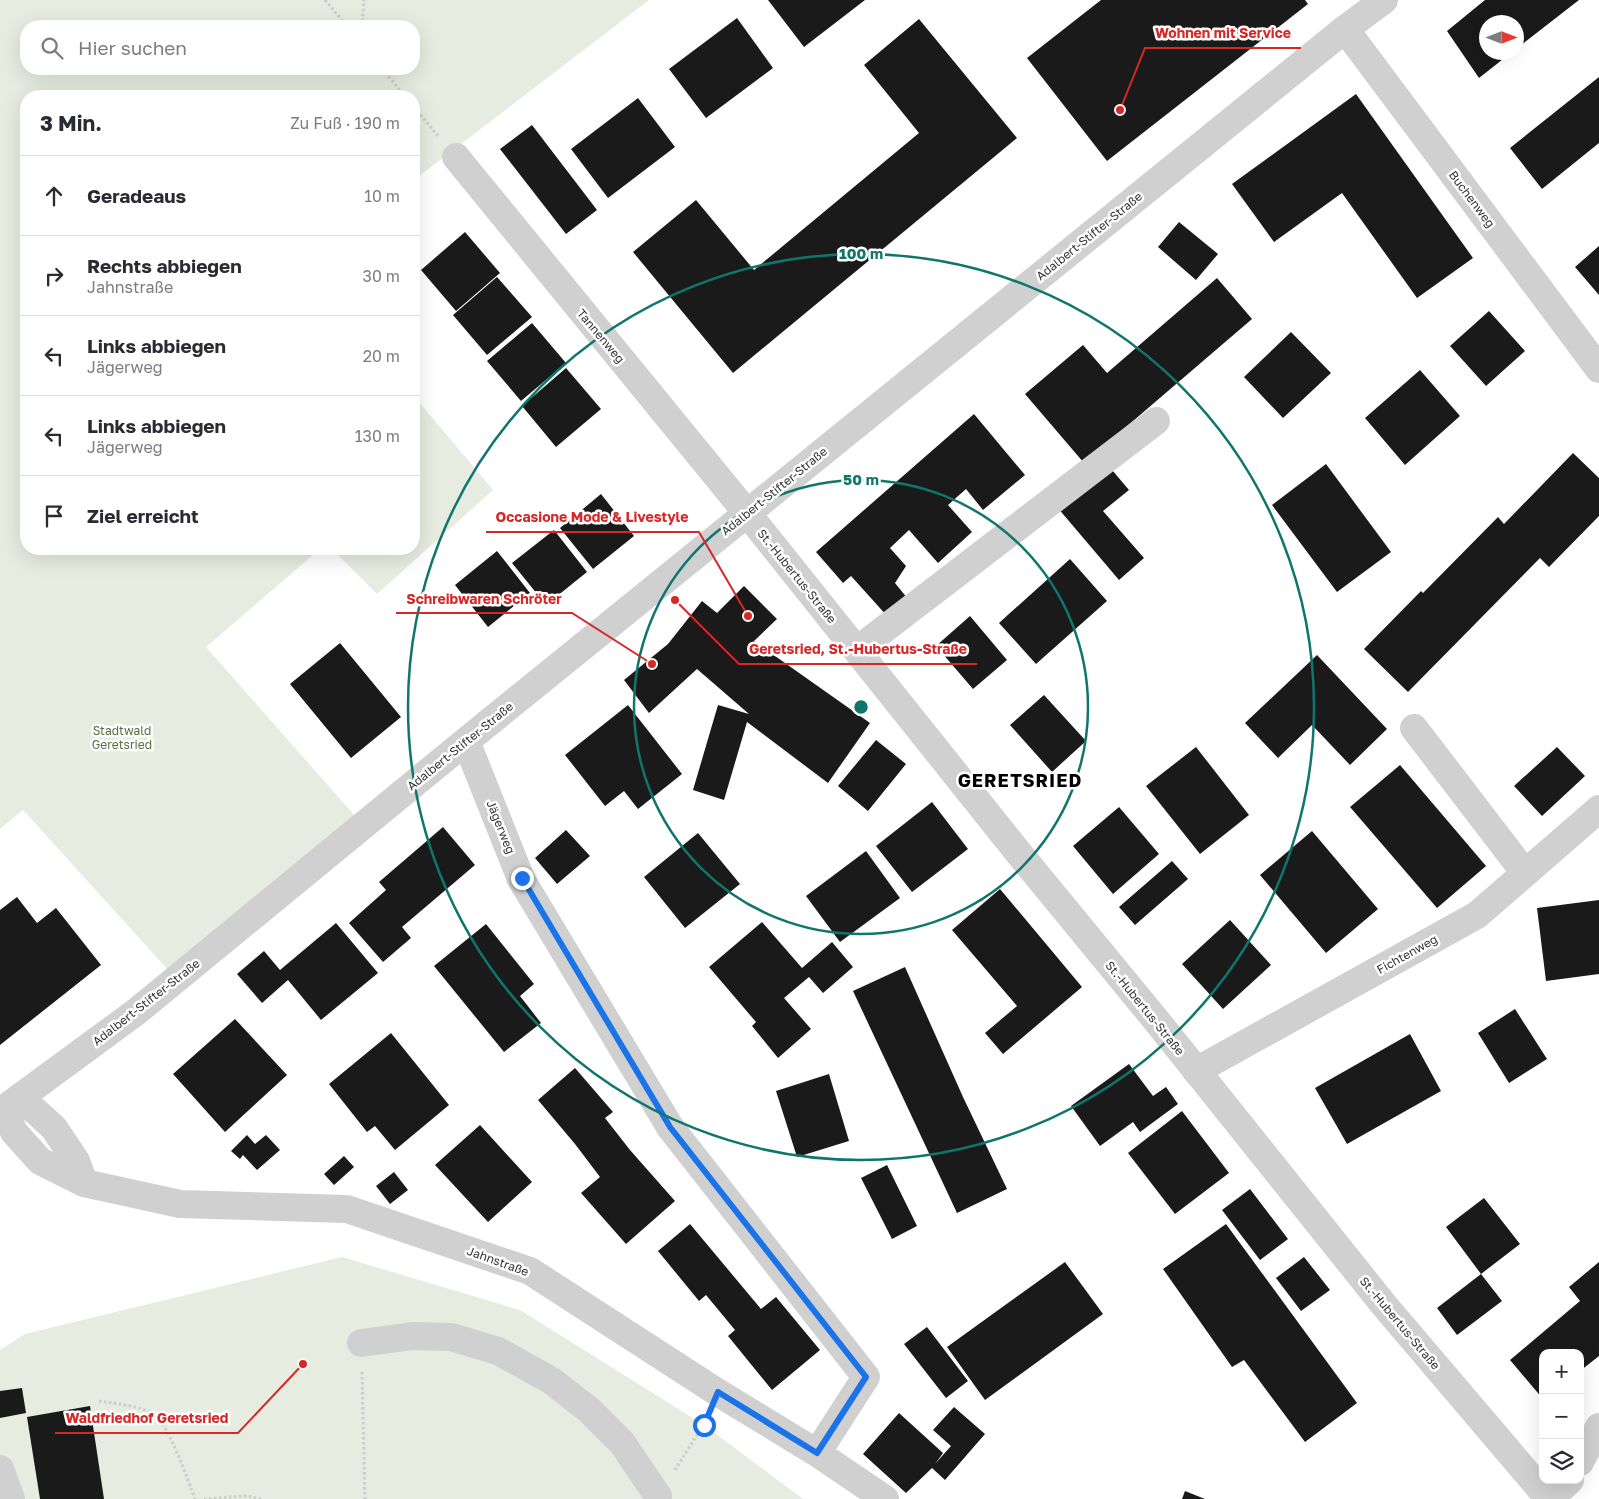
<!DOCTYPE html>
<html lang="de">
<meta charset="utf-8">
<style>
:root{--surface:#fff;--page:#f7f7f7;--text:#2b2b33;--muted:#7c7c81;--line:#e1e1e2}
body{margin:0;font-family:"Golos Text",sans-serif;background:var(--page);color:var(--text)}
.controls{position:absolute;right:15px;bottom:15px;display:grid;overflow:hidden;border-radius:10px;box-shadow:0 5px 20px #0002}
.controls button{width:45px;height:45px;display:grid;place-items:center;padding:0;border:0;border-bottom:1px solid var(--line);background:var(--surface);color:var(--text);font:25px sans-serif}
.compass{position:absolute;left:1479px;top:15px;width:45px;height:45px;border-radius:50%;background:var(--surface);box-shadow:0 5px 20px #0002;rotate:90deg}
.stop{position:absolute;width:15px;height:15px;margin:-11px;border:4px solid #1a73e8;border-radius:50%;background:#fff}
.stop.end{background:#1a73e8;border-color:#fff;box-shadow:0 1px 5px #0008}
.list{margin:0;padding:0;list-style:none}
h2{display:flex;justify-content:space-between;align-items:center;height:65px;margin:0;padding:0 20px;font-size:21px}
h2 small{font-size:16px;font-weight:400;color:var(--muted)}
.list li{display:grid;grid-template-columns:32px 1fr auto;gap:15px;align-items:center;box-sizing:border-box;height:80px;padding:0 20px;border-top:1px solid var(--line)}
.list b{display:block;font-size:19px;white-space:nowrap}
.list p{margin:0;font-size:16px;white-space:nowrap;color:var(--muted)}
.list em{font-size:16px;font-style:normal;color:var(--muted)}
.icon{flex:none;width:28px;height:28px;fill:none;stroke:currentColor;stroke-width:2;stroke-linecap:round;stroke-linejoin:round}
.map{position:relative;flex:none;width:1599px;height:1499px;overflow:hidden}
.search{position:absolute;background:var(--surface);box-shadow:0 5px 20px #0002;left:20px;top:20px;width:400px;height:55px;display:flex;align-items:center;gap:12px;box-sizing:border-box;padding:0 18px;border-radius:20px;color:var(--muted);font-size:19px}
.panel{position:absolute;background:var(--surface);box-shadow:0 5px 20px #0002;left:20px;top:90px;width:400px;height:465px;border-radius:20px}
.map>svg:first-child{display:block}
.green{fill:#e6ecdf;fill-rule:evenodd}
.building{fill:#1a1a1a}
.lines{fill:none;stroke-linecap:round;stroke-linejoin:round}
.path{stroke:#cdcdcd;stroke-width:3;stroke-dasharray:2.5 2.5;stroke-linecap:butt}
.minor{stroke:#d0d0d0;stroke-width:28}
.route{stroke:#1a73e8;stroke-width:6}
.ring{fill:none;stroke:#0f766e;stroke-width:2.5}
.labels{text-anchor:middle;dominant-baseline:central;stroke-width:5;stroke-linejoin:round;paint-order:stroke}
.street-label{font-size:12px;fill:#333;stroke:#fff}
.park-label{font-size:12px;fill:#56703f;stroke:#fff}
.district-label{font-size:18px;font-weight:bold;letter-spacing:1px;fill:#000;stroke:#fff}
.centre{fill:#0f766e;stroke:#fff;stroke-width:2.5}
.ring-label{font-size:15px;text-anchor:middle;font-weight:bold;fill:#0f766e;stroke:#fff;stroke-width:5;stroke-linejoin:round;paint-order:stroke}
.leader{fill:none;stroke:#d62828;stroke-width:2}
.callout-dot{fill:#d62828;stroke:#fff;stroke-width:2}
.callout-label{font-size:14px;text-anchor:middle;font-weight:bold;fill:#d62828;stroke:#fff;stroke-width:5;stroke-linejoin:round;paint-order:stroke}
</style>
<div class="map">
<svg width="1599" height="1499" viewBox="0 0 1599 1499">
<rect width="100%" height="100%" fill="#fff"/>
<path class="green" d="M 0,0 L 649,0 L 414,180 L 414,96 L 26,96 L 26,549 L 320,549 L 206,647 L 355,816 L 170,972 L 23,810 L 0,829 ZM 26,26 L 414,26 L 414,69 L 26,69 Z
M 414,396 L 493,490 L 377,594 L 332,549 L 414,549 Z
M 342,1257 L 520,1310 L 704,1425 L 803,1499 L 0,1499 L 0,1350 L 25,1334 Z"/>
<path class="building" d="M 768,0 L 865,0 L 804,47 Z
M 1101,0 L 1305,0 L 1308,4 L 1107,161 L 1027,58 Z
M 1485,0 L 1579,0 L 1516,49 L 1516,22 L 1486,22 L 1486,52 L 1512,52 L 1479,78 L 1447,31 Z
M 737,18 L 773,68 L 706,118 L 669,69 Z
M 919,19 L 1017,138 L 733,373 L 633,252 L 696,200 L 754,270 L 919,133 L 864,65 Z
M 1599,77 L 1599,143 L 1542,189 L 1510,148 Z
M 1356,94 L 1473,258 L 1417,298 L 1342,193 L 1274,242 L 1232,184 Z
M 638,98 L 675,147 L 608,198 L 571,149 Z
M 532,125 L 597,210 L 566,234 L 500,149 Z
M 1179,222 L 1218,254 L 1196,280 L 1158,247 Z
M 465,232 L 500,273 L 456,311 L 421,270 Z
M 1599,246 L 1599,295 L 1575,267 Z
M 497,277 L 532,317 L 487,355 L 453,315 Z
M 1217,278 L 1252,319 L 1084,463 L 1025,394 L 1083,345 L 1107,373 Z
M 1489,311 L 1525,351 L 1486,386 L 1450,346 Z
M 532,323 L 566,363 L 521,401 L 487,361 Z
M 1291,332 L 1331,373 L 1283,418 L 1244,377 Z
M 566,368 L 601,409 L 556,447 L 522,406 Z
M 1420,370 L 1460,416 L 1405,465 L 1365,418 Z
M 974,414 L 1025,475 L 983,510 L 966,489 L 948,505 L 972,532 L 938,563 L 909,530 L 890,548 L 906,566 L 895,583 L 908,599 L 888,617 L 851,576 L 843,583 L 816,552 Z
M 1573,453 L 1599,478 L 1599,516 L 1549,567 L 1540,558 L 1408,692 L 1364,649 L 1421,591 L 1423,593 L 1498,517 L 1504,524 Z
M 1107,464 L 1129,490 L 1103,511 L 1144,558 L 1119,580 L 1057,507 Z
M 1326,464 L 1391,552 L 1337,592 L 1272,505 Z
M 601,494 L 634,536 L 593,569 L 560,528 Z
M 554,530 L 587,572 L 546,605 L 512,563 Z
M 497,551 L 530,593 L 488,627 L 455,585 Z
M 1070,559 L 1107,601 L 1036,664 L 999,623 Z
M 744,586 L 777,619 L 754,641 L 870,723 L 828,783 L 747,722 L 724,800 L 693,790 L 718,705 L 749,714 L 697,669 L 649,713 L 624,680 L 668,644 L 702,601 L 717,613 Z
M 970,616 L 1007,660 L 973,689 L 936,646 Z
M 340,643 L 401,717 L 351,758 L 290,684 Z
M 1317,655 L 1387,729 L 1350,765 L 1312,725 L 1278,758 L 1245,723 Z
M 1044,695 L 1086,741 L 1052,772 L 1010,725 Z
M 628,705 L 682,774 L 638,809 L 624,791 L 605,806 L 565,755 Z
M 876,740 L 906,764 L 868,811 L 838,786 Z
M 1196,747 L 1249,815 L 1200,854 L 1146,786 Z
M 1557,747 L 1585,776 L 1542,816 L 1514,786 Z
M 1400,765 L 1486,866 L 1437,908 L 1350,807 Z
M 932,802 L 968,849 L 912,892 L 876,846 Z
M 1119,807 L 1159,854 L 1113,894 L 1073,846 Z
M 443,827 L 475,865 L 402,927 L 411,938 L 383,962 L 349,923 L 386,890 L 379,882 Z
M 566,830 L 590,856 L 557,884 L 535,858 Z
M 1312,831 L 1378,909 L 1326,953 L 1260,875 Z
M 698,833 L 740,884 L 685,928 L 644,877 Z
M 866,851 L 900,898 L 840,942 L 806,896 Z
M 1172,861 L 1188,879 L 1135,925 L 1119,907 Z
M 1000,889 L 1082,987 L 1003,1054 L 985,1033 L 1017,1006 L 952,930 Z
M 17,897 L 37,923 L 56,908 L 101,965 L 0,1045 L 0,910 Z
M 1599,900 L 1599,974 L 1546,981 L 1537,908 Z
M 1230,920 L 1271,965 L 1223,1009 L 1182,964 Z
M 762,922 L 802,968 L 832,942 L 853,967 L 823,993 L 809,977 L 784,998 L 811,1029 L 778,1058 L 752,1026 L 756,1022 L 709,967 Z
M 336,923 L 378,973 L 321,1020 L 288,980 L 262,1003 L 237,974 L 264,951 L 280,970 Z
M 486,924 L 534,984 L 520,996 L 541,1023 L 504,1052 L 434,966 Z
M 905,967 L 963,1097 L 1007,1189 L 957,1213 L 853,991 Z
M 1515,1009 L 1547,1059 L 1509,1083 L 1478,1033 Z
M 235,1019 L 287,1075 L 225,1132 L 173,1074 Z
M 391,1033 L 449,1105 L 395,1150 L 375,1126 L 367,1132 L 329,1084 Z
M 1410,1034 L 1441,1091 L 1347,1144 L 1315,1088 Z
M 1129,1064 L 1153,1096 L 1166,1087 L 1178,1104 L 1140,1132 L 1133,1122 L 1100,1146 L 1071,1106 Z
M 575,1068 L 613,1112 L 605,1118 L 630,1150 L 675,1201 L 626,1244 L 581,1193 L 600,1177 L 575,1144 L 538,1100 Z
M 829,1074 L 849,1141 L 797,1157 L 776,1091 Z
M 1182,1111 L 1229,1173 L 1175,1214 L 1128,1153 Z
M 480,1125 L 532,1182 L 488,1222 L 435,1165 Z
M 247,1135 L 255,1144 L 266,1135 L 280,1150 L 257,1170 L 243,1155 L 240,1159 L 231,1151 Z
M 344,1156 L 354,1167 L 334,1185 L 324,1174 Z
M 887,1165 L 917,1226 L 892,1239 L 861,1178 Z
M 394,1172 L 408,1190 L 390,1204 L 376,1186 Z
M 1250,1189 L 1288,1239 L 1260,1260 L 1222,1210 Z
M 1484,1198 L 1520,1244 L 1481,1274 L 1502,1301 L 1457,1335 L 1437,1308 L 1481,1274 L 1446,1227 Z
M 690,1224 L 761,1309 L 776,1297 L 820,1350 L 772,1390 L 728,1336 L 735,1330 L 706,1295 L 699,1301 L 658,1251 Z
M 1226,1224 L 1357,1403 L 1305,1442 L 1244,1360 L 1232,1367 L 1163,1269 Z
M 1304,1257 L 1330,1290 L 1301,1311 L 1276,1278 Z
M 1065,1262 L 1103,1314 L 985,1400 L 947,1347 Z
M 1599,1262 L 1599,1356 L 1580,1371 L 1580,1353 L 1543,1353 L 1543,1399 L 1510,1360 L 1580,1301 L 1569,1287 Z
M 927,1327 L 968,1381 L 946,1398 L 904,1344 Z
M 22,1388 L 26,1413 L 0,1418 L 0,1391 Z
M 90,1406 L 104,1499 L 40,1499 L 27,1417 Z
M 954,1407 L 985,1434 L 945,1480 L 932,1468 L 906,1493 L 863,1454 L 899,1413 L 943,1453 L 935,1464 L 951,1446 L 933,1430 Z
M 1185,1491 L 1205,1499 L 1182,1499 Z"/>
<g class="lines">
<path class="path" d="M 325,0 L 347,26
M 362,26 L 364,0
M 382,69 L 405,96
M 414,107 L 438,136
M 362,1372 L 365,1499
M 99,1401 C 117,1404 136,1405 152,1413 C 168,1421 188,1481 195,1499
M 675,1470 L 707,1419
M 204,1499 L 246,1496 L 261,1499"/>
<path class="minor" d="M 1345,29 L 1599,369
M 456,157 L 747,513 L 1017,851 L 1160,1025 L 1384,1305 L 1549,1499
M 857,650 L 1156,421
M 1414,728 L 1525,873
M 466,741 L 521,879 L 670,1127 L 866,1377 L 817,1453
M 1196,1071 L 1477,915 L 1599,809
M 20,1097 L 54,1128 L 76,1161 L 84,1183
M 4,1109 L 14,1132 L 40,1161 L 84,1183 L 180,1204 L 347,1209 L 530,1271 L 717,1392 L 817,1453 L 885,1499
M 0,1112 L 136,1012 L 466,741 L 1345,29 L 1384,0
M 361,1343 L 413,1336 L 451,1337 L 498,1351 L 552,1381 L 589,1410 L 622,1443 L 658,1496
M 1580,1462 L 1599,1427
M 0,1469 L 11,1499
M 1550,1499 L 1570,1480"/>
</g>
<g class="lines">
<path class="route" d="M 522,878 L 670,1127 L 866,1377 L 817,1453 L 718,1392 L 704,1425"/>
</g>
<g class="ring">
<circle cx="861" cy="707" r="227"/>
<circle cx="861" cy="707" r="453"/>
</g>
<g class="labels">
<g class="street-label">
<text transform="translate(1472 199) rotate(53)">Buchenweg</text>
<text transform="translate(1089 236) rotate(-39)">Adalbert-Stifter-Straße</text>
<text transform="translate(601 336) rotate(50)">Tannenweg</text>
<text transform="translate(774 491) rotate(-39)">Adalbert-Stifter-Straße</text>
<text transform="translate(797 576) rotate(51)">St.-Hubertus-Straße</text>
<text transform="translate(460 746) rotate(-39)">Adalbert-Stifter-Straße</text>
<text transform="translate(501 827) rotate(68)">Jägerweg</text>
<text transform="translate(1407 954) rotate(-29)">Fichtenweg</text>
<text transform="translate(146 1002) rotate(-38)">Adalbert-Stifter-Straße</text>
<text transform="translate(1145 1008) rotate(51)">St.-Hubertus-Straße</text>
<text transform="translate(498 1261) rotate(20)">Jahnstraße</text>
<text transform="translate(1400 1323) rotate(50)">St.-Hubertus-Straße</text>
</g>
<g class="park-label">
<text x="122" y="730">Stadtwald<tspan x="122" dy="14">Geretsried</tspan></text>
</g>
<g class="district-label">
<text x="1020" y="780">GERETSRIED</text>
</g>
</g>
<circle cx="861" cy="707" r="8" class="centre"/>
<g class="ring-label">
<text x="861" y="259">100 m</text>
<text x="861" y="485">50 m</text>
</g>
<path class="leader" d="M1120 110L1145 48H1301M748 616L699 532H486M652 664L572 613H396M675 600L739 664H977M303 1364L238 1433H55"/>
<g class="callout-dot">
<circle cx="1120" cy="110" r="5"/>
<circle cx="748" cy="616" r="5"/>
<circle cx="652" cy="664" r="5"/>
<circle cx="675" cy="600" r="5"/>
<circle cx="303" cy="1364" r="5"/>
</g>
<g class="callout-label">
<text x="1223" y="38">Wohnen mit Service</text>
<text x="592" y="522">Occasione Mode &amp; Livestyle</text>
<text x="484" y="604">Schreibwaren Schröter</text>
<text x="858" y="654">Geretsried, St.-Hubertus-Straße</text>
<text x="147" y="1423">Waldfriedhof Geretsried</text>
</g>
</svg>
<div class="controls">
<button>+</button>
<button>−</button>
<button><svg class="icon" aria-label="layers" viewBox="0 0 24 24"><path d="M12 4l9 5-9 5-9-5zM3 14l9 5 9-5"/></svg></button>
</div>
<svg class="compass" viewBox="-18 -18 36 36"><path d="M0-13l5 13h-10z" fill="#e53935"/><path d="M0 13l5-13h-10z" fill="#7c7c81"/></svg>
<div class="stop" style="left:704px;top:1425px"></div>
<div class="stop end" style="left:522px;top:878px"></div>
<div class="search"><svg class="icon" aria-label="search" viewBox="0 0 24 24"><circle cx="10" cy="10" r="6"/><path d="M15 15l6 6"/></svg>Hier suchen</div>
<section class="panel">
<h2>3 Min.<small>Zu Fuß · 190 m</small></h2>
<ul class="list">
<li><svg class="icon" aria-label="ahead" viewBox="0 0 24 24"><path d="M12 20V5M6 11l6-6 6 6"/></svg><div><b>Geradeaus</b></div><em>10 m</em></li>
<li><svg class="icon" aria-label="right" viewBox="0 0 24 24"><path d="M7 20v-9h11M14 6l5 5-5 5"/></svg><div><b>Rechts abbiegen</b><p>Jahnstraße</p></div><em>30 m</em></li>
<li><svg class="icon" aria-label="left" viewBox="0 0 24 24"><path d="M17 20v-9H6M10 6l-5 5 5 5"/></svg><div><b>Links abbiegen</b><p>Jägerweg</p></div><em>20 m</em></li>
<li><svg class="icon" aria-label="left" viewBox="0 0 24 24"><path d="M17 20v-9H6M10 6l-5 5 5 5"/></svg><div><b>Links abbiegen</b><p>Jägerweg</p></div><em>130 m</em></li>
<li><svg class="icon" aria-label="arrive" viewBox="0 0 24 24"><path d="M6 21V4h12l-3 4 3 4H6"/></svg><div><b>Ziel erreicht</b></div></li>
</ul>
</section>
</div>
